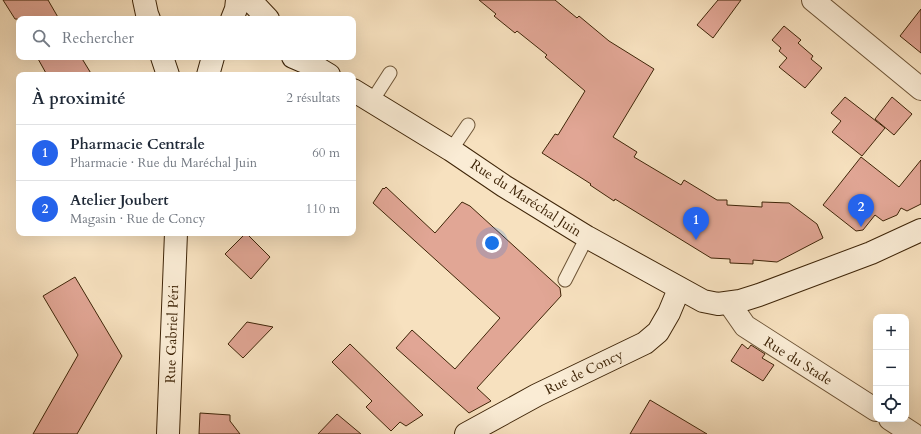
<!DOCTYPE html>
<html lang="fr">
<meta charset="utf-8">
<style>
:root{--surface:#fff;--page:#f6f6f7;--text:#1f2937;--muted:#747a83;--line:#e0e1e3;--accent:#2563eb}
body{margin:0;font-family:Cardo,serif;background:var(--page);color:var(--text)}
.controls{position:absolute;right:12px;bottom:12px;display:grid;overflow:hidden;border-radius:8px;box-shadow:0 4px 16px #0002}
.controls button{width:36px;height:36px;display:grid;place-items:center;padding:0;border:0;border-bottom:1px solid var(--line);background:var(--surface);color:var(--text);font:20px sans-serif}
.you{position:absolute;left:492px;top:243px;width:14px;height:14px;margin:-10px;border:3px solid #fff;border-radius:50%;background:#1a73e8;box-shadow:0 0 0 6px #1a73e833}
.badge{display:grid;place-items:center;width:26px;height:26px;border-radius:50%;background:var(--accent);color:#fff;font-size:13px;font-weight:700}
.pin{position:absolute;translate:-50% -33px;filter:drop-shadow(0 1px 2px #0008)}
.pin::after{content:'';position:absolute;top:21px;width:14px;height:12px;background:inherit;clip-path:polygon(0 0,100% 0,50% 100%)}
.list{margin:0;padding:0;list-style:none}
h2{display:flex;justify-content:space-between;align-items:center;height:52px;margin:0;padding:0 16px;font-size:17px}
h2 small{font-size:13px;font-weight:400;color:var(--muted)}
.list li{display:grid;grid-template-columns:26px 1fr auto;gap:12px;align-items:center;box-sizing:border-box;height:56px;padding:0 16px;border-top:1px solid var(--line)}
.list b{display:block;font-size:15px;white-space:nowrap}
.list p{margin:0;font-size:13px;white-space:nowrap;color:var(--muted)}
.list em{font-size:13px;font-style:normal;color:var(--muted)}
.icon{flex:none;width:22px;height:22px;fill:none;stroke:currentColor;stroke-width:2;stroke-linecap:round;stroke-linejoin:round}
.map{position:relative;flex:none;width:921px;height:434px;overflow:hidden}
.search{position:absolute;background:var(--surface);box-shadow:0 4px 16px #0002;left:16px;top:16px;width:340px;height:44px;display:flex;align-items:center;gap:10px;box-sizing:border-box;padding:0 14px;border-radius:8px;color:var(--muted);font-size:15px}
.panel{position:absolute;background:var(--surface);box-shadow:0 4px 16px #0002;left:16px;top:72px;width:340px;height:164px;border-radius:8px}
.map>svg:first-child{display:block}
.building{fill:#e1a695;stroke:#3f2508}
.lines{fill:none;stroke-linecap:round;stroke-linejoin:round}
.lane-casing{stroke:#6d5436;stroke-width:15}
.street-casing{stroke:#6d5436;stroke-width:24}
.secondary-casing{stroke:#3f2508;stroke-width:24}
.lane{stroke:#faecd5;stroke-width:13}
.street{stroke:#faecd5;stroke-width:22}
.secondary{stroke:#faecd5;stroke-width:22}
.labels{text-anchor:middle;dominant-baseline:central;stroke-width:3;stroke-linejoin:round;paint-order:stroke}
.street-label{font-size:14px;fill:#3f2508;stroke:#faecd5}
</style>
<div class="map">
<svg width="921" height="434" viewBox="0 0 921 434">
<rect width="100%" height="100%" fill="#f7e1bf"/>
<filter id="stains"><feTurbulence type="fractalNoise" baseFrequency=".005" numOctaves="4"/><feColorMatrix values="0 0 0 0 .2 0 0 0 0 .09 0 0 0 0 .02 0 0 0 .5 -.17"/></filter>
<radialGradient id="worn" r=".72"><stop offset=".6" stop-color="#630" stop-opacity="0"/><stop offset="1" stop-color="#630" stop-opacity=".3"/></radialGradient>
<path class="building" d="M 3,0 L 48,0 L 59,19 L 15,19 Z
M 479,0 L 555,0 L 577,18 L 579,16 L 609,41 L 654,69 L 613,137 L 637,152 L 634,157 L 681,185 L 684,180 L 717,200 L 727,200 L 727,205 L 762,207 L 762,202 L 789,203 L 817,224 L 823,238 L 777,262 L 753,260 L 753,264 L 730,263 L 730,259 L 711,258 L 615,199 L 614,201 L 590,185 L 591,184 L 542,153 L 555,134 L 558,135 L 585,91 L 545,57 L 547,55 L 517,31 L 515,33 L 494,16 L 496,14 Z
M 718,0 L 741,0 L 713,38 L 697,25 Z
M 921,9 L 921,53 L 900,36 Z
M 784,26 L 801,40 L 798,43 L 813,56 L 811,59 L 822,68 L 805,88 L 779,67 L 787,58 L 779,51 L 781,48 L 772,40 Z
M 37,57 L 81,57 L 92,75 L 47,75 Z
M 845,97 L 885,128 L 862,156 L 832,132 L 841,121 L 831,113 Z
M 892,97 L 912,114 L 894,135 L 875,119 Z
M 861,157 L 899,187 L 921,160 L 921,204 L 907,211 L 901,208 L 897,215 L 883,221 L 875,215 L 863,230 L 856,231 L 823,205 Z
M 386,187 L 435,233 L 462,202 L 470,206 L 560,288 L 561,296 L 477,388 L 491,401 L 469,413 L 396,348 L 412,330 L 455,369 L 500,318 L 373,203 L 383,188 L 384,189 Z
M 246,233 L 270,257 L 251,279 L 225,254 Z
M 75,277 L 122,356 L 77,434 L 33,434 L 78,355 L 43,296 Z
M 247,322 L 273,327 L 243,358 L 228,344 Z
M 350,344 L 423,415 L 406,426 L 400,422 L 391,431 L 366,407 L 372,401 L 332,362 Z
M 742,344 L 748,349 L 751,345 L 765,354 L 762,358 L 774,365 L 763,381 L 731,361 Z
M 650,400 L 707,434 L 630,434 Z
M 200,413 L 230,415 L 230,421 L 240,434 L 199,434 Z
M 337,414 L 361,434 L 318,434 Z"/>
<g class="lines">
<defs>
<path id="lane" d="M 372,101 L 390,73
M 451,150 L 468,125
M 565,280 L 587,237"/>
<path id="street" d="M 813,0 L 921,89
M 729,303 L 745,326 L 876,410
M 890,419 L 913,434"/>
<path id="secondary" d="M 144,0 L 147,14 L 149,19
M 250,0 L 268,19
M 232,19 L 236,9 L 237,0
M 162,57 L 168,75
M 293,57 L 314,66 L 329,75
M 208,75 L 213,57
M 353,90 L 451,150 L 504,186 L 587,237 L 703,301 L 718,304 L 740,301 L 759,295 L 871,253 L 921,230
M 168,434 L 176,233
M 466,434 L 537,395 L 645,343 L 658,332 L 669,313 L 679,289"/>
</defs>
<use href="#lane" class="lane-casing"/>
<use href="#street" class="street-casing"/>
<use href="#secondary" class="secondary-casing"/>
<use href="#lane" class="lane"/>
<use href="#street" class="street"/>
<use href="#secondary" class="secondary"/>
</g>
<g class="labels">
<g class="street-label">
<text transform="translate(526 198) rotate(33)">Rue du Maréchal Juin</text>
<text transform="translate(172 334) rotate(-88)">Rue Gabriel Péri</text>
<text transform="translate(798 361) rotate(32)">Rue du Stade</text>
<text transform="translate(584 372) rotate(-26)">Rue de Concy</text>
</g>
</g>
<rect width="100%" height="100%" filter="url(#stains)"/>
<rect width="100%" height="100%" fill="url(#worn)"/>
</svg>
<div class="controls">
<button>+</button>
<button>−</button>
<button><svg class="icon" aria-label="locate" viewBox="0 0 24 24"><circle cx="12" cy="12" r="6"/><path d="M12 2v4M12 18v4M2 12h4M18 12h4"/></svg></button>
</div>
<div class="you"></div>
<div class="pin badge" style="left:696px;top:240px">1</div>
<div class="pin badge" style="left:861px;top:227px">2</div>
<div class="search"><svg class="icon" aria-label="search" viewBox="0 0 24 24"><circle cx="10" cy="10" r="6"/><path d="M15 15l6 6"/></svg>Rechercher</div>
<section class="panel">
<h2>À proximité<small>2 résultats</small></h2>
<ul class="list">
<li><span class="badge">1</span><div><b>Pharmacie Centrale</b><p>Pharmacie · Rue du Maréchal Juin</p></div><em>60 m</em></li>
<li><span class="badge">2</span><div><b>Atelier Joubert</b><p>Magasin · Rue de Concy</p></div><em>110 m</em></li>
</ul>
</section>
</div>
